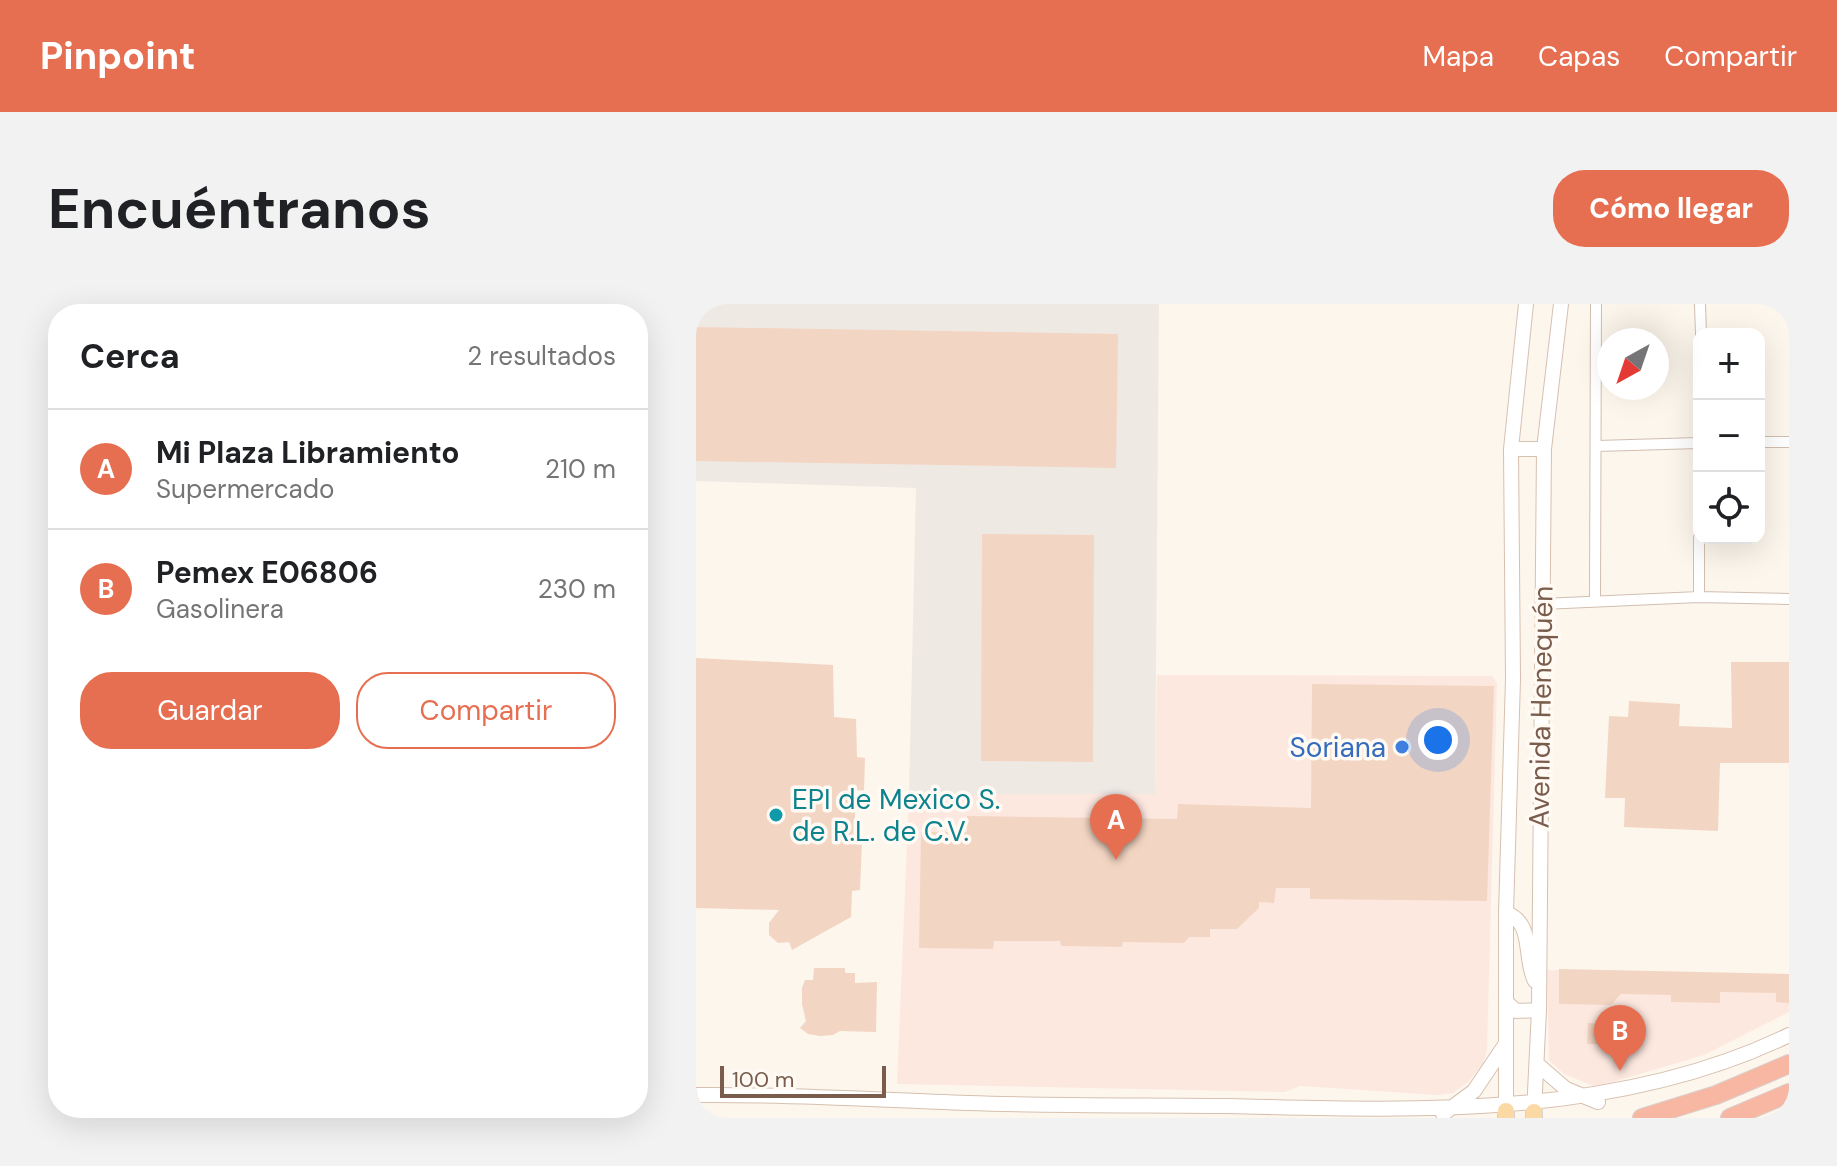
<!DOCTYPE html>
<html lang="es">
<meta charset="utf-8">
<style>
:root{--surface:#fff;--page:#f2f2f2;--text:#202124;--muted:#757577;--line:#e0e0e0;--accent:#e76f51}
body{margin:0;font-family:"DM Sans",sans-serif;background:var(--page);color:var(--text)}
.controls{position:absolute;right:24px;top:24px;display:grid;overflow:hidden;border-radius:16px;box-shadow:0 8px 32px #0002}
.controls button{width:72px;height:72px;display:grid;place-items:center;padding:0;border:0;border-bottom:2px solid var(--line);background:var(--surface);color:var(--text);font:40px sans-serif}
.compass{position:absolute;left:901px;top:24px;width:72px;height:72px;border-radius:50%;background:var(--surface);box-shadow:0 8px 32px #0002;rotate:220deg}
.scale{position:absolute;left:24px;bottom:20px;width:166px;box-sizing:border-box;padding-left:8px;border:4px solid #7a5c4d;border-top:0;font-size:22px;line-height:28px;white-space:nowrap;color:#7a5c4d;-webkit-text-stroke:6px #fffaf3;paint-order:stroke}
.you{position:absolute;left:742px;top:436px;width:28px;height:28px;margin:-20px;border:6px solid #fff;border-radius:50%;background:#1a73e8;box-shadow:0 0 0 12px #1a73e833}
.badge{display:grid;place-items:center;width:52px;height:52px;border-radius:50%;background:var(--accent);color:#fff;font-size:26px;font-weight:700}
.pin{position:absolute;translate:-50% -66px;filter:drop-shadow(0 2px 4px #0008)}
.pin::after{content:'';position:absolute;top:42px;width:28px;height:24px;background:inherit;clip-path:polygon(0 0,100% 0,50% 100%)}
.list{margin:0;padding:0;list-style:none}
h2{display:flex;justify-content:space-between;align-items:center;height:104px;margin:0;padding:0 32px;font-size:34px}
h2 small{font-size:26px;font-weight:400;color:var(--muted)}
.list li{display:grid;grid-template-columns:52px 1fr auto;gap:24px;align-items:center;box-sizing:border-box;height:120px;padding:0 32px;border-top:2px solid var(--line)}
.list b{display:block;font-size:30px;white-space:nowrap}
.list p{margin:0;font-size:26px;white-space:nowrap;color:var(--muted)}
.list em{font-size:26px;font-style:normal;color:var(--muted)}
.actions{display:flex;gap:16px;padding:24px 32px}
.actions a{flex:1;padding:18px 0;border:2px solid var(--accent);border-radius:32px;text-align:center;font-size:28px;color:var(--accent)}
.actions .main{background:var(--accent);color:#fff}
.icon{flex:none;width:44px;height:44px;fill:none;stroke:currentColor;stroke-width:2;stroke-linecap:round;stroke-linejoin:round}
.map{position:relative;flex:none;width:1093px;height:814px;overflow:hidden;border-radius:32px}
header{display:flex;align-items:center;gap:48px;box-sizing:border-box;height:112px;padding:0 40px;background:var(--accent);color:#fff}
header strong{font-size:38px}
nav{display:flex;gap:44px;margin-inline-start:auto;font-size:28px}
.intro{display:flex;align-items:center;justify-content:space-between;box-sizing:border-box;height:192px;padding:0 48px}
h1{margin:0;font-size:56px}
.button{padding:20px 36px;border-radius:32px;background:var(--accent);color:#fff;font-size:28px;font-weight:700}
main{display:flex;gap:48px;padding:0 48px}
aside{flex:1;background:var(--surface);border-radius:32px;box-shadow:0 8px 32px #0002}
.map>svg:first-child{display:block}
.commercial{fill:#fde8e0}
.industrial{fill:#efe9e4}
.building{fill:#f3d5c3}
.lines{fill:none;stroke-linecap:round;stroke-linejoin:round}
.street-casing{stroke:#d1beb0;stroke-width:12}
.secondary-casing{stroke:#d6c0b0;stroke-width:16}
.primary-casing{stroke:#dad1cd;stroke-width:18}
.highway-casing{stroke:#dad1cd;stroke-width:20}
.street{stroke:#fff;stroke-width:10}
.secondary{stroke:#fff;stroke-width:14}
.primary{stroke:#fbd9a5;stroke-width:16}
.highway{stroke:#f7b7a3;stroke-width:18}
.shop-dot{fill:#3f7fe0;stroke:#fffaf3;stroke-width:3}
.culture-dot{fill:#0f9aa8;stroke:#fffaf3;stroke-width:3}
.labels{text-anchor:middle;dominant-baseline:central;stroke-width:7;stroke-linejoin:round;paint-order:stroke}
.street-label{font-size:28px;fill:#7a5c4d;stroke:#fffaf3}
.shop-label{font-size:28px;fill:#366cbe;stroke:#fffaf3;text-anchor:end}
.culture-label{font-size:28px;fill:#0d838f;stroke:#fffaf3;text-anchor:start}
</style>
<header>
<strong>Pinpoint</strong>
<nav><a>Mapa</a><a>Capas</a><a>Compartir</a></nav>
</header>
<div class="intro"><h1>Encuéntranos</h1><a class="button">Cómo llegar</a></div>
<main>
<aside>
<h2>Cerca<small>2 resultados</small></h2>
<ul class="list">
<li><span class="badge">A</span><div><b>Mi Plaza Libramiento</b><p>Supermercado</p></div><em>210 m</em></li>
<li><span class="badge">B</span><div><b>Pemex E06806</b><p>Gasolinera</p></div><em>230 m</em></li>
</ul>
<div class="actions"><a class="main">Guardar</a><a>Compartir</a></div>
</aside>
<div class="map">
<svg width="1093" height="814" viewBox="0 0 1093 814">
<rect width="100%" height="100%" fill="#fdf6ec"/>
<path class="commercial" d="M 461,371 L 796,372 L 801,379 L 791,746 L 787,760 L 772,778 L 757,789 L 741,791 L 604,782 L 589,788 L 201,780 L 213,490 L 459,490 Z
M 851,666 L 1093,671 L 1093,708 L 1008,751 L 900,783 L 868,770 L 853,756 Z"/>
<path class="industrial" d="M 0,0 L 463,0 L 459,490 L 213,490 L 220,184 L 0,177 Z"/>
<path class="building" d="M 0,23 L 422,30 L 420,164 L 0,157 Z
M 286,230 L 398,231 L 397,458 L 285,457 Z
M 0,354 L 137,361 L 138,413 L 160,415 L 161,453 L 169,454 L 168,487 L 160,486 L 158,536 L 166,536 L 164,586 L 156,587 L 155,613 L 96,646 L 93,638 L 82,639 L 73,631 L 73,619 L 83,606 L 0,604 Z
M 1035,358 L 1093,358 L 1093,459 L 1024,459 L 1022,527 L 928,523 L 929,494 L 909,494 L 913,412 L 932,413 L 933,397 L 984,400 L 983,422 L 1036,424 Z
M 616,380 L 798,382 L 791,597 L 614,595 L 614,584 L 580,584 L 578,599 L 563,598 L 563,604 L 541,625 L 514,625 L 514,633 L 493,633 L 488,639 L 427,638 L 426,643 L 365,642 L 364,637 L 298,637 L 297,645 L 223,644 L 225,528 L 271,528 L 271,512 L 481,515 L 482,500 L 615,504 Z
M 118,664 L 149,664 L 149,669 L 159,669 L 159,679 L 181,678 L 180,728 L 144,727 L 137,731 L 124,732 L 112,730 L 104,724 L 110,717 L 106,700 L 106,684 L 109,676 L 117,676 Z
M 863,665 L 1093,670 L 1093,699 L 1080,698 L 1080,689 L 1024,688 L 1024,699 L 975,698 L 975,691 L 925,690 L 915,701 L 863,700 Z
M 892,719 L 927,720 L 927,740 L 891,740 Z"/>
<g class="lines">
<defs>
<path id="street" d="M 1004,0 L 1005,30
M 1063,138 L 1093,138
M 901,142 L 1003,139
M 1003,293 L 1003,234
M 899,295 L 900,0
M 846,300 L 1003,293 L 1093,295"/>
<path id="secondary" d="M 815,145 L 848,145
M 810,609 C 839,619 827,654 839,677
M 810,698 L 820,707 L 843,706
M 841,760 L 870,785 L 902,798
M 0,791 C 91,790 182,796 272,799 C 359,802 445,801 532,802 C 721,807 923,814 1093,731
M 810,807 L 810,609 L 817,375 L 815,145 L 830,0
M 838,808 L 843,706 L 848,145 L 865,0
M 747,810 L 778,787 L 809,741
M 1089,814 L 1093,812"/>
<path id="primary" d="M 810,814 L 810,807
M 838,814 L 838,808"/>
<path id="highway" d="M 946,814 L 1020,791 L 1093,760
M 1034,814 L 1093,789"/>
</defs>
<use href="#street" class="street-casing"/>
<use href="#secondary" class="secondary-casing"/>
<use href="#primary" class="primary-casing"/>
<use href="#highway" class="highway-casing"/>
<use href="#street" class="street"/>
<use href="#secondary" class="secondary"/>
<use href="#primary" class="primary"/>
<use href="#highway" class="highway"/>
</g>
<circle class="shop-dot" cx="706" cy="443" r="8"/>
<circle class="culture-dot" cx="80" cy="511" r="8"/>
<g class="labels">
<g class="street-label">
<text transform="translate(845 403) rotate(-89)">Avenida Henequén</text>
</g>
<g class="shop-label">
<text x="690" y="443">Soriana</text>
</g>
<g class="culture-label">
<text x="96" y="495">EPI de Mexico S.<tspan x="96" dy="32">de R.L. de C.V.</tspan></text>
</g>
</g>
</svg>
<div class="controls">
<button>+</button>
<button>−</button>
<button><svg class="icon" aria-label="locate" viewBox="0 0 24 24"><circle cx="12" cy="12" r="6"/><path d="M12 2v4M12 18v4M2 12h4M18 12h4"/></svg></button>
</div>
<svg class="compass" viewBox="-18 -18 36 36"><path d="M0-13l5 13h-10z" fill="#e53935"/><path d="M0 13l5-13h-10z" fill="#757577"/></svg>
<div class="scale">100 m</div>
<div class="you"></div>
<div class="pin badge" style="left:420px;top:556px">A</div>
<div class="pin badge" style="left:924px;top:767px">B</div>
</div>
</main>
